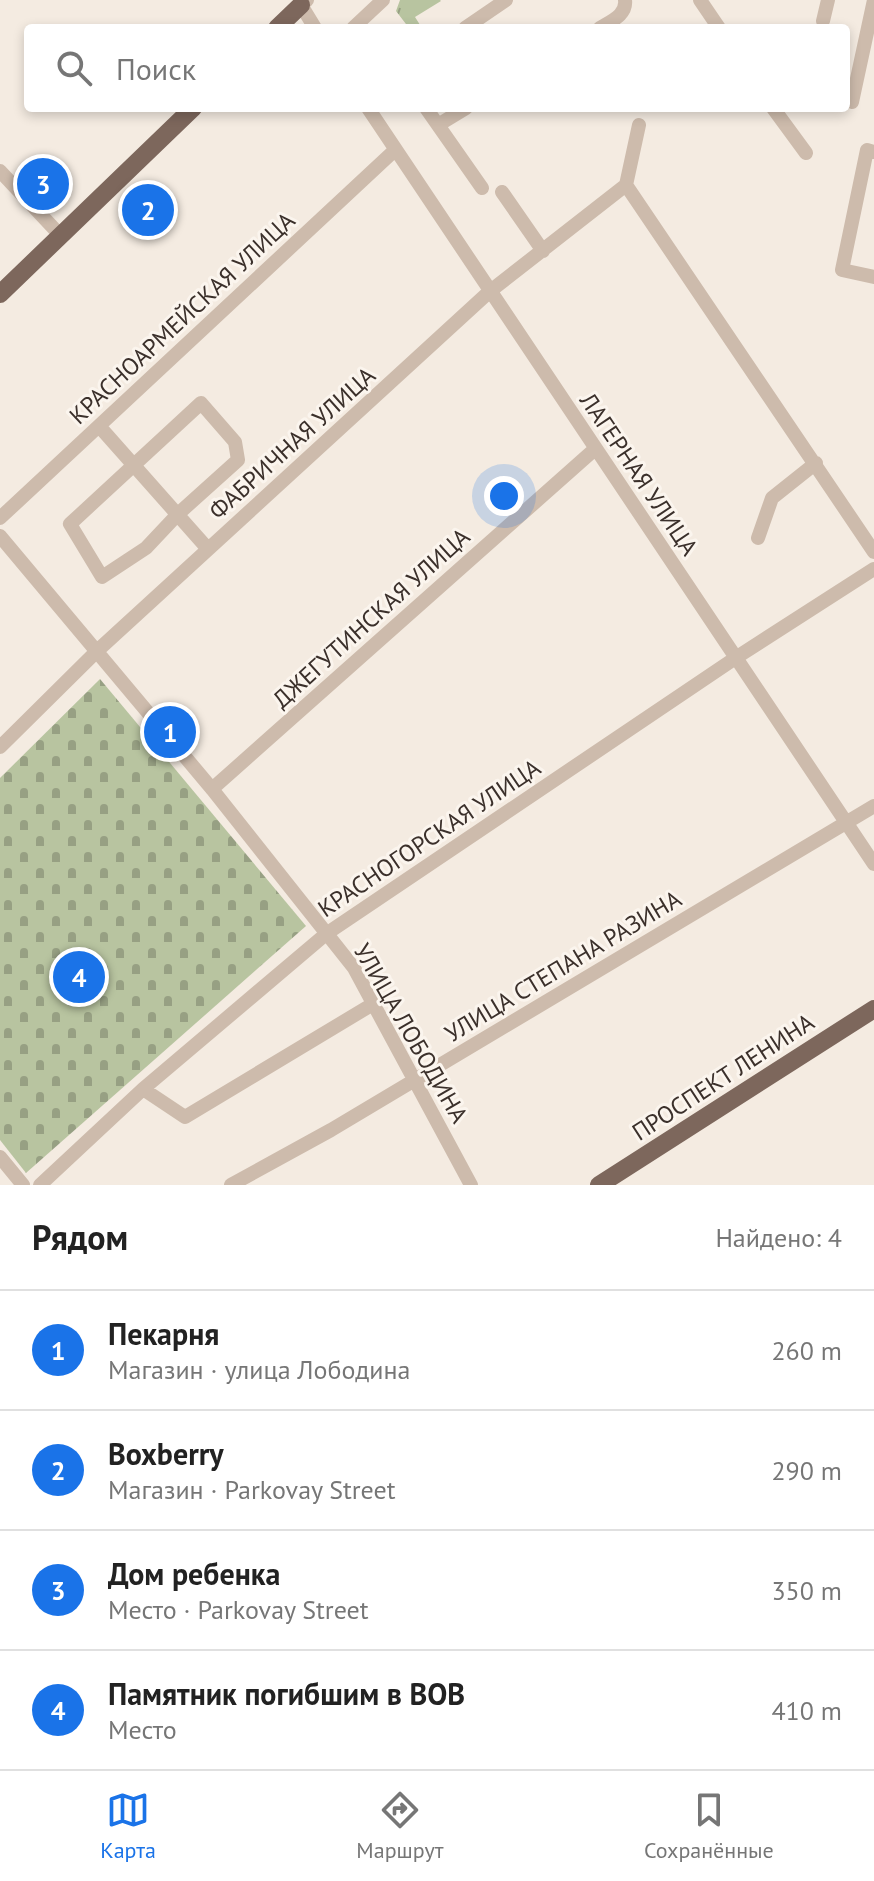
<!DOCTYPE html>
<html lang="ru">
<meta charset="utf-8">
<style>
:root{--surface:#fff;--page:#f2f2f2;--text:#222;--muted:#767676;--line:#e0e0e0;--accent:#1a73e8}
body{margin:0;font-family:"PT Sans",sans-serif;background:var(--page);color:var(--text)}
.you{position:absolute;left:504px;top:496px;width:28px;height:28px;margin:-20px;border:6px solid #fff;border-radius:50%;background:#1a73e8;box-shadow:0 0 0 12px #1a73e833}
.badge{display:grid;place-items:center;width:52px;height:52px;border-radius:50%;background:var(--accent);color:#fff;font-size:26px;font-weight:700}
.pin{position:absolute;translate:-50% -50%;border:4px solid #fff;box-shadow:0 2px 8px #0006}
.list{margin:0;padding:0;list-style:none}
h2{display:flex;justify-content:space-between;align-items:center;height:104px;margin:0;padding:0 32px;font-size:34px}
h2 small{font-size:26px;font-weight:400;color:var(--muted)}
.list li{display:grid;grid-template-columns:52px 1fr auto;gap:24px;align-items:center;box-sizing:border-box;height:120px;padding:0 32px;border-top:2px solid var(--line)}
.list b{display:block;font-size:30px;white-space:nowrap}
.list p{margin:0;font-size:26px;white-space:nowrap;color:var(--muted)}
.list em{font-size:26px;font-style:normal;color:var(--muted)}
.icon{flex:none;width:44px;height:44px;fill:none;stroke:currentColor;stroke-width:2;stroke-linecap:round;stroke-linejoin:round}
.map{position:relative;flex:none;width:874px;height:1185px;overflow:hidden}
.search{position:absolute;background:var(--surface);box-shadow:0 4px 12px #0003;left:24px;right:24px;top:24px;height:88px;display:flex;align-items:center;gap:20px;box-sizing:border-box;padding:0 28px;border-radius:8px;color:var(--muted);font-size:30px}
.sheet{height:584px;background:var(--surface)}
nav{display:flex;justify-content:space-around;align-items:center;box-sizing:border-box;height:112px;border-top:2px solid var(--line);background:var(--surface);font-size:22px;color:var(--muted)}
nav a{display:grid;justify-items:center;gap:4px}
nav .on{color:var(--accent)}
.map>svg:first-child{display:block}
.grass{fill:url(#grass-tufts)}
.cemetery{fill:url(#cemetery-stones)}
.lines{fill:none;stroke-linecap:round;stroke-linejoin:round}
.minor{stroke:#cdbbac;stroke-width:14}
.major{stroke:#7d675c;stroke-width:18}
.labels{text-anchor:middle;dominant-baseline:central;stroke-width:6;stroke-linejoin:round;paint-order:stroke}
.street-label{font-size:24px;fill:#3b302b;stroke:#fbf5ee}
</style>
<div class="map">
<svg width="874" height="1185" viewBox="0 0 874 1185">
<defs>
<pattern id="grass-tufts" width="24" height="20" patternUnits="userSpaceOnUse" patternTransform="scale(2)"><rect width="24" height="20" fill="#b8c4a0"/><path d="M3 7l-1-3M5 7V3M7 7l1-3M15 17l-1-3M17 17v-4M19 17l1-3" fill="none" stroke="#97a083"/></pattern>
<pattern id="cemetery-stones" width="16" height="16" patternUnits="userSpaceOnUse" patternTransform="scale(2)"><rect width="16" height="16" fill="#b8c4a0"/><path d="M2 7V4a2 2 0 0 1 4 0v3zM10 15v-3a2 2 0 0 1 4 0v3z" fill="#97a083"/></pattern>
</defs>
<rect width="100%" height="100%" fill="#f4ebe1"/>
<path class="grass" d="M 400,0 L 440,0 L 441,1 L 415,17 L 422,28 L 409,28 L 396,11 Z"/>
<path class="cemetery" d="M 100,679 L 306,926 L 26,1173 L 0,1140 L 0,778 Z"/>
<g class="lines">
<path class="minor" d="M 307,0 L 301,5 L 315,28
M 700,0 L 719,28
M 823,21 L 828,0
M 353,28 L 383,0
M 465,28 L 506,0
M 600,28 C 611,21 627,15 625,0
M 852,102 L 874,0
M 368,108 L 874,864
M 426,108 L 482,188
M 773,108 L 806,153
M 438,125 L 466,108
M 874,152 L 867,150 L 842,270 L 874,277
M 0,171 L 60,235
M 626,185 L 874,552
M 626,185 L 639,125
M 502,192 L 543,251
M 201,403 L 235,442 L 238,460 L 178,514 L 146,548 L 102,577 L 70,524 Z
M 99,426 L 208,549
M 0,518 L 395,150
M 0,536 L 212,789 L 354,968 L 471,1185
M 758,538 L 772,498 L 816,463
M 0,747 L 97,651 L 489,292 L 626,185
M 212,789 L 595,449
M 143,1089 L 185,1117 L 373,1004
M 0,1157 L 23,1185
M 40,1185 L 143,1089 L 326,934 L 737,657 L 874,569
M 231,1185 L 331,1130 L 874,806"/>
<path class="major" d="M 277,28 L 301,5
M 0,294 L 193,108
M 599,1185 L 874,1009"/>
</g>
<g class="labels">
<g class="street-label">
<text transform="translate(182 318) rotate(-43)">КРАСНОАРМЕЙСКАЯ УЛИЦА</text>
<text transform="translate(292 443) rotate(-42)">ФАБРИЧНАЯ УЛИЦА</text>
<text transform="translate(639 474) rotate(56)">ЛАГЕРНАЯ УЛИЦА</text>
<text transform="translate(371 618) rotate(-42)">ДЖЕГУТИНСКАЯ УЛИЦА</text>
<text transform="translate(429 838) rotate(-34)">КРАСНОГОРСКАЯ УЛИЦА</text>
<text transform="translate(563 966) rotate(-31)">УЛИЦА СТЕПАНА РАЗИНА</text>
<text transform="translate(411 1033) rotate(60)">УЛИЦА ЛОБОДИНА</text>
<text transform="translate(723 1077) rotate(-33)">ПРОСПЕКТ ЛЕНИНА</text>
</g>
</g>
</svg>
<div class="you"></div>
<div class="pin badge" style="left:170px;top:732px">1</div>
<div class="pin badge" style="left:148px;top:210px">2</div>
<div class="pin badge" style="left:43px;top:184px">3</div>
<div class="pin badge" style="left:79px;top:977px">4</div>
<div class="search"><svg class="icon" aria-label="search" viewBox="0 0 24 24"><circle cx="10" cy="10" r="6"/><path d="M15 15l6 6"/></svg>Поиск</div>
</div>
<section class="sheet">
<h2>Рядом<small>Найдено: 4</small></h2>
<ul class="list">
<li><span class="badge">1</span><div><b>Пекарня</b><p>Магазин · улица Лободина</p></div><em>260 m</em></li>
<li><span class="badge">2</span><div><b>Boxberry</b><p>Магазин · Parkovay Street</p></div><em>290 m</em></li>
<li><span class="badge">3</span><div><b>Дом ребенка</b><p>Место · Parkovay Street</p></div><em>350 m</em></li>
<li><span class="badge">4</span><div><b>Памятник погибшим в ВОВ</b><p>Место</p></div><em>410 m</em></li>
</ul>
</section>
<nav>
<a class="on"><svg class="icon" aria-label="map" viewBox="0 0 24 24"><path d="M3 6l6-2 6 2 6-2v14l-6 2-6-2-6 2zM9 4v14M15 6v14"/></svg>Карта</a>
<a><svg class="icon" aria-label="directions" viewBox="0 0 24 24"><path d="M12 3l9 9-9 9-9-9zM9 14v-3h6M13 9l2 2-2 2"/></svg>Маршрут</a>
<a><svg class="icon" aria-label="saved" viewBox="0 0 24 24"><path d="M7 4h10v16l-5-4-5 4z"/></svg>Сохранённые</a>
</nav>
